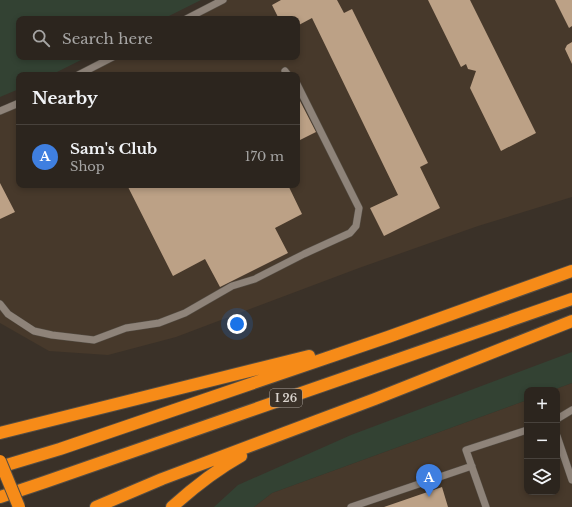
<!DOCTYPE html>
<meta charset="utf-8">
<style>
:root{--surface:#2c251e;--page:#342d27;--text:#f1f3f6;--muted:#a6a5a4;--line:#48423c;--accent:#9ab5fd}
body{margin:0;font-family:"Libre Baskerville",serif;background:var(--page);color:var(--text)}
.controls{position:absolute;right:12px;bottom:12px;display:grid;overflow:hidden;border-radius:8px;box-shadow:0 2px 6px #0003}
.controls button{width:36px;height:36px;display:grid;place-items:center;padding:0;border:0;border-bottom:1px solid var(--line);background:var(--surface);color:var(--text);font:20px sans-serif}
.you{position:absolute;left:237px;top:324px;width:14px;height:14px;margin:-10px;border:3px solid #fff;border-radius:50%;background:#1a73e8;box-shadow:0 0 0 6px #1a73e833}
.badge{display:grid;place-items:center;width:26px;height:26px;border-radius:50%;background:var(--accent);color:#fff;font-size:13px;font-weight:700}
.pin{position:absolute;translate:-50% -33px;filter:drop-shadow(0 1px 2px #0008)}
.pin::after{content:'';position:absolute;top:21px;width:14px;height:12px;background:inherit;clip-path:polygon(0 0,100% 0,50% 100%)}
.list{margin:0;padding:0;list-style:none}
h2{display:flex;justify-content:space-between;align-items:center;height:52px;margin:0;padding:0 16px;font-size:17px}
h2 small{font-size:13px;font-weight:400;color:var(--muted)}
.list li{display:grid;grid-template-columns:26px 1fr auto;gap:12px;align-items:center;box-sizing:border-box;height:64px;padding:0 16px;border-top:1px solid var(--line)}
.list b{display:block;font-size:15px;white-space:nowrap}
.list p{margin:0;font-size:13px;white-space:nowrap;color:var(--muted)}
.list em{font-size:13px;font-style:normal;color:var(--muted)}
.icon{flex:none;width:22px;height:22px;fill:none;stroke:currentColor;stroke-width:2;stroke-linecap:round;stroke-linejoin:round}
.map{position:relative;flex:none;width:572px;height:507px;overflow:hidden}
.search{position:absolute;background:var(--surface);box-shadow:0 2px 6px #0003;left:16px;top:16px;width:284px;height:44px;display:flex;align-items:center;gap:10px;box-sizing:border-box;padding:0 14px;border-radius:8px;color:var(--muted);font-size:15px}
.panel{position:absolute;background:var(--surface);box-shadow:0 2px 6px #0003;left:16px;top:72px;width:284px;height:116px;border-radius:8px}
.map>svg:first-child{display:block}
.built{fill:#47392b}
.green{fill:#334233}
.building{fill:#bca186}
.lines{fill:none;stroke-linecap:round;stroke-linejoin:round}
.minor-casing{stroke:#544d44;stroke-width:8}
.highway-casing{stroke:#544d44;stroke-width:14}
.minor{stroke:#8e8379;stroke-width:7}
.highway{stroke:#f68b18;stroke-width:12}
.highway-bridge-casing{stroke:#544d44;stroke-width:14;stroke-linecap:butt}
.highway-bridge{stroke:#f68b18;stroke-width:12}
.labels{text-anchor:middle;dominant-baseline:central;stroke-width:4;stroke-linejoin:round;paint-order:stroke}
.shield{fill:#3a3128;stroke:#a8a19a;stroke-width:1}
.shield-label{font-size:11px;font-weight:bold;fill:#d7d1cb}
</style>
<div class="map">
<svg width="572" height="507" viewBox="0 0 572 507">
<rect width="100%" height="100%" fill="#3a3128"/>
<path class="built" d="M 216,0 L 572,0 L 572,197 L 478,226 L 359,268 L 176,337 L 108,355 L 49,351 L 0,323 L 0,111 L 19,103 L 19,185 L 297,185 L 297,75 L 78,75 L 113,57 L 297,57 L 297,19 L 186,19 Z
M 572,383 L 572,507 L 254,507 L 272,493 L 527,400 L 527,492 L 557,492 L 557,390 L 553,390 Z"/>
<path class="green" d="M 0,0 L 201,0 L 163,19 L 19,19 L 19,57 L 87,57 L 51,75 L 19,75 L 19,89 L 0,97 Z
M 572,352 L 572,383 L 553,390 L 527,390 L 527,400 L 272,493 L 254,507 L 214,507 L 238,485 L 351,435 Z"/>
<path class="building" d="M 281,0 L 337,0 L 344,13 L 352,9 L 428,163 L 420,167 L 440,208 L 384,236 L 370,208 L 398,195 L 312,18 L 297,26 L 297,19 L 279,19 L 272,5 Z
M 428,0 L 470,0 L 536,133 L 501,151 L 470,88 L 476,71 L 468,69 L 466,64 L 461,67 Z
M 555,0 L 572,0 L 572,26 L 569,28 Z
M 572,42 L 572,64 L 565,49 L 567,45 Z
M 299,99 L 316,132 L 300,140 L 297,134 L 297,100 Z
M 0,183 L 15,212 L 0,219 Z
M 127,185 L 288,185 L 302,214 L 275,228 L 288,253 L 220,287 L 205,259 L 173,276 Z
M 442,487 L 448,507 L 384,507 Z"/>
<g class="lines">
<defs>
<path id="minor" d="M 186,19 L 223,0
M 285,71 L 288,75
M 78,75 L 113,57
M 0,111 L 19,103
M 0,304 L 8,314 L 34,331 L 52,335 L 94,340 L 126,328 L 159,323 L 185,313 L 232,286 L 255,279 L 304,254 L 350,233 L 356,226 L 359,208 L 297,84
M 557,419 L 572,410
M 557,436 L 572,480
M 351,507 L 472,466
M 486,507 L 466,450 L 527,430"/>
<path id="highway" d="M 0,433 L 309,356
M 0,467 L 60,449 L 388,337 L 572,271
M 0,497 L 45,482 L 572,299
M 96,507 L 162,479 L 375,399 L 572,321
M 172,507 C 193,488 216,470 241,456"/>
</defs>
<use href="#minor" class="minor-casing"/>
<use href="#highway" class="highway-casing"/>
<use href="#minor" class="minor"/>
<use href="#highway" class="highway"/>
<defs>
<path id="highway-bridge" d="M 0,461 L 19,507"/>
</defs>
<use href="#highway-bridge" class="highway-bridge-casing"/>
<use href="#highway-bridge" class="highway-bridge"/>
</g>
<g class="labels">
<rect class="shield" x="270" y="389" width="32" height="18" rx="3"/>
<g class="shield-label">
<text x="286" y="398">I 26</text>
</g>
</g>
</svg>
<div class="controls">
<button>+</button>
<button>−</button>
<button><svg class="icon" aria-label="layers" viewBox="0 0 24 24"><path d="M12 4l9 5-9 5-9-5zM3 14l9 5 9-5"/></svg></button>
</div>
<div class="you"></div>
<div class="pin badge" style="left:429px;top:497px;background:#3f7fe0">A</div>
<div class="search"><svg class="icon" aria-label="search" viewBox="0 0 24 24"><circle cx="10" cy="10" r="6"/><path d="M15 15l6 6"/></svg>Search here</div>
<section class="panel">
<h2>Nearby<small></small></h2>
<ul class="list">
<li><span class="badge" style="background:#3f7fe0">A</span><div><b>Sam's Club</b><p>Shop</p></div><em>170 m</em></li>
</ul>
</section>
</div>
